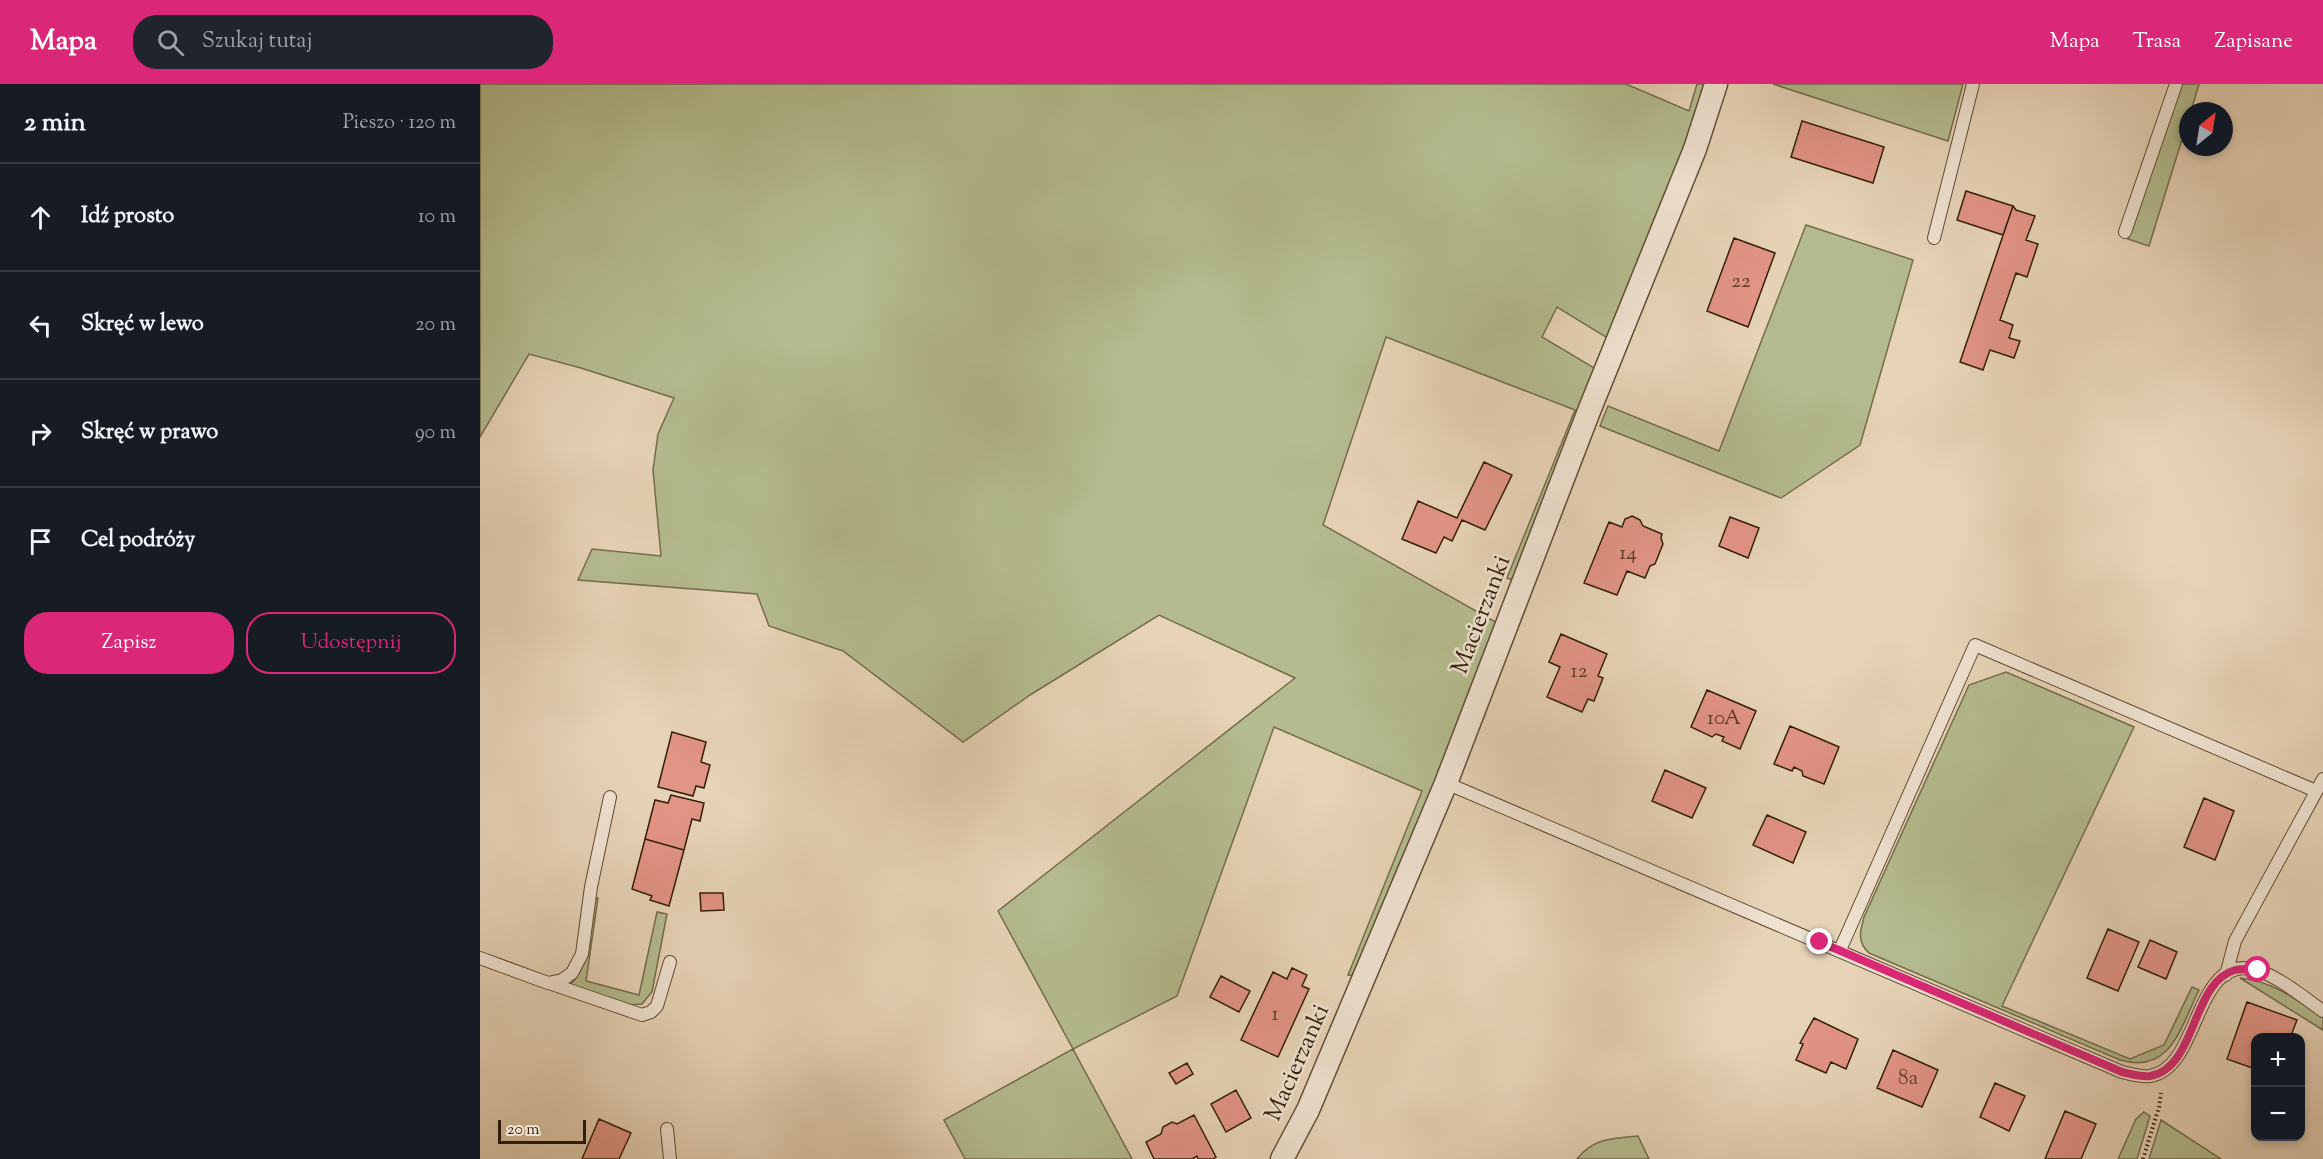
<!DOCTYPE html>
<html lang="pl">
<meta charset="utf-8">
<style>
:root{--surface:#171b24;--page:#20242c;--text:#f1f3f6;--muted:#9ea1a6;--line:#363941;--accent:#db2777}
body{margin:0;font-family:"Sorts Mill Goudy",serif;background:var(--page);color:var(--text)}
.controls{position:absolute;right:18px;bottom:18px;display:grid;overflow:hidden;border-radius:12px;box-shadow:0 3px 9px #0003}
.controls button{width:54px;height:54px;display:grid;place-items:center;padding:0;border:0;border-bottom:2px solid var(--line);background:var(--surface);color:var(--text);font:30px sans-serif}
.compass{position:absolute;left:1699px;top:18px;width:54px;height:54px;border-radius:50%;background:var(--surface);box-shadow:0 3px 9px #0003;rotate:30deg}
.scale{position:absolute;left:18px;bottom:15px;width:88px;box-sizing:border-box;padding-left:6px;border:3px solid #331e09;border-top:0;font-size:16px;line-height:21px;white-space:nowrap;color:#331e09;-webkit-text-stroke:4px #efe2d0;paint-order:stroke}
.stop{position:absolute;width:18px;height:18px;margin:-14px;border:4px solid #db2777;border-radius:50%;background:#fff}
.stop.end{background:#db2777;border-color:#fff;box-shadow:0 2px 6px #0008}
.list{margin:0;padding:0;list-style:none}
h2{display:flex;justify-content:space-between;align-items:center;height:78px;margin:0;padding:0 24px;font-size:26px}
h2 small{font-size:20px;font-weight:400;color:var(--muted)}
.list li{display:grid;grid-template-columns:39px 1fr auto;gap:18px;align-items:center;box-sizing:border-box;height:108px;padding:0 24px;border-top:2px solid var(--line)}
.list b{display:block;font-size:22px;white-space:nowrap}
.list em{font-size:20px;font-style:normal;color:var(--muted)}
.actions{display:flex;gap:12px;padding:18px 24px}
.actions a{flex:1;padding:14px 0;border:2px solid var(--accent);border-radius:24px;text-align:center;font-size:21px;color:var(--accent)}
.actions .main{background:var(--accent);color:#fff}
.icon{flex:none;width:33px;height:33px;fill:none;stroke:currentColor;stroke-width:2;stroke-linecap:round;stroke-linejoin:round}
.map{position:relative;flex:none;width:1843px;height:1075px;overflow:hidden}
header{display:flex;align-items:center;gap:36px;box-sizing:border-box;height:84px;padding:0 30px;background:var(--accent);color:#fff}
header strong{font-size:28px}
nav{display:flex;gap:33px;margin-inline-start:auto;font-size:21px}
.search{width:420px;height:54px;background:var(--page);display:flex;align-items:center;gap:15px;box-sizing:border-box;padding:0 21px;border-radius:24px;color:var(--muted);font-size:22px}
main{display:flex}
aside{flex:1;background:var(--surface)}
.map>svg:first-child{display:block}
.green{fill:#b4bc8f;stroke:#746d4c;stroke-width:1.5}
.building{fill:#e29485;stroke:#331e09;stroke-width:1.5}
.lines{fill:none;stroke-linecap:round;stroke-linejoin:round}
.lane-casing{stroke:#604b34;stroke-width:14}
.street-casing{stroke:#604b34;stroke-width:25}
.path{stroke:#331e09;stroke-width:4;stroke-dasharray:1.5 3;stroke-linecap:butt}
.lane{stroke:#efe2d0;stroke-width:12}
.street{stroke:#efe2d0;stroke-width:22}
.route{stroke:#db2777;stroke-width:8}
.labels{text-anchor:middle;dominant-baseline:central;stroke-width:5;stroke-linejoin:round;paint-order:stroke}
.number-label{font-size:21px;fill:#5f3c28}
.street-label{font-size:24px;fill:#331e09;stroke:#efe2d0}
</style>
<header>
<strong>Mapa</strong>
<div class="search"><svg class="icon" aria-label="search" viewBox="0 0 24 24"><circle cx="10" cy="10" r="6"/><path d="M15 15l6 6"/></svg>Szukaj tutaj</div>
<nav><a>Mapa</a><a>Trasa</a><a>Zapisane</a></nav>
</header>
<main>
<aside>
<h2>2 min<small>Pieszo · 120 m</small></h2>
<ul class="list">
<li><svg class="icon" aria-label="ahead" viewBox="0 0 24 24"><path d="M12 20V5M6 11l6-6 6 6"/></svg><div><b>Idź prosto</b></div><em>10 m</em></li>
<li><svg class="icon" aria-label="left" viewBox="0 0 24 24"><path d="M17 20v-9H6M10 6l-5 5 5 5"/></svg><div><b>Skręć w lewo</b></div><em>20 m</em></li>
<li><svg class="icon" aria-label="right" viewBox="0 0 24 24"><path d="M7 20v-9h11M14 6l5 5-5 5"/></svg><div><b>Skręć w prawo</b></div><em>90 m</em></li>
<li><svg class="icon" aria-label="arrive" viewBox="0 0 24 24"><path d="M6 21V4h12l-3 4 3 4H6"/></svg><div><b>Cel podróży</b></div></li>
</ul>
<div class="actions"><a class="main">Zapisz</a><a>Udostępnij</a></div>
</aside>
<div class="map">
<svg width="1843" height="1075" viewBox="0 0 1843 1075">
<rect width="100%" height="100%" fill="#e7d3b7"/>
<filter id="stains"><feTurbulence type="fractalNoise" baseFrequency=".00333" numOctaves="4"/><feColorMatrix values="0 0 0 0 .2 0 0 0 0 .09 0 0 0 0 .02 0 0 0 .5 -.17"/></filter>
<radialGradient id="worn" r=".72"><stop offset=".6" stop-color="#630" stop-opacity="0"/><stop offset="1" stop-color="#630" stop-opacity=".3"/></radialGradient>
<path class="green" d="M 0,0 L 1146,0 L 1209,27 L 1217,0 L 1228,0 L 1209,62 L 1129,255 L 1077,223 L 1062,253 L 1116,285 L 1033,496 L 1027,494 L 1095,326 L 906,253 L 843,441 L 1021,541 L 877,892 L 868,891 L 942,707 L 794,643 L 697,912 L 593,965 L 652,1075 L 485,1075 L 464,1036 L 593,965 L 518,827 L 815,594 L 679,531 L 550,611 L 483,658 L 363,567 L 289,542 L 277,510 L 98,496 L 112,465 L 181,472 L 173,386 L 178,350 L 194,314 L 101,284 L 49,270 L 0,353 Z
M 1293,0 L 1483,0 L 1468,57 Z
M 1701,0 L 1719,0 L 1711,27 L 1708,27 L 1708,36 L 1669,162 L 1648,155 Z
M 1326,141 L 1433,176 L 1380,361 L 1301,414 L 1120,342 L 1128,322 L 1239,367 Z
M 1526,588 L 1654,643 L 1522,922 L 1650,975 L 1684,961 L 1712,903 L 1719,906 C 1701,942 1691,991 1640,976 L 1389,869 C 1377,858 1380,848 1384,833 L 1489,601 Z
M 115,814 L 118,814 L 106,897 L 159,911 L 177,828 L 187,830 L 172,908 L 162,920 L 150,921 L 90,901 C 111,881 110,841 115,814 Z
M 1760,894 C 1793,897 1817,916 1843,934 L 1843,946 Z
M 1664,1028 L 1670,1032 L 1657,1075 L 1638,1075 L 1656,1035 Z
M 1681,1036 L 1741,1075 L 1669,1075 Z
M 1158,1052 L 1169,1075 L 1097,1075 C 1113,1054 1134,1054 1158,1052 Z"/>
<path class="building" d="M 1322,37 L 1404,63 L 1393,99 L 1311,73 Z
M 1486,107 L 1533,122 L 1523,151 L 1477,136 Z
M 1533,122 L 1536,126 L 1555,132 L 1546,156 L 1558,160 L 1547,193 L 1536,189 L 1520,236 L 1533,241 L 1529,254 L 1540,257 L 1534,274 L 1510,266 L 1503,286 L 1480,278 Z
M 1254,154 L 1295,169 L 1268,243 L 1227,227 Z
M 1004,378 L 1032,391 L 1005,446 L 982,436 L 972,457 L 964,453 L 956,469 L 922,455 L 938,417 L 977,434 Z
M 1152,432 L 1160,436 L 1163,442 L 1182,450 L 1181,454 L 1183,460 L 1175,480 L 1170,482 L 1165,494 L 1147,487 L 1137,511 L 1104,499 L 1129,438 L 1142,443 L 1145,435 Z
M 1250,433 L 1279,444 L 1268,474 L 1239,462 Z
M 1081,550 L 1127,570 L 1118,592 L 1123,594 L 1114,617 L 1108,615 L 1102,628 L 1067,613 L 1080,583 L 1069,578 Z
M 1227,606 L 1276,627 L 1260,665 L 1242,657 L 1244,653 L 1236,650 L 1232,653 L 1211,643 Z
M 1310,642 L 1359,663 L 1344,700 L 1323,692 L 1322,687 L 1314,683 L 1312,687 L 1294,680 Z
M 192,648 L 226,658 L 221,678 L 230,681 L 224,704 L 216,702 L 213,712 L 178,703 Z
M 1185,686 L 1226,704 L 1212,734 L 1172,717 Z
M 191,711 L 224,719 L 220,737 L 212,735 L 204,766 L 165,755 L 175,716 L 188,719 Z
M 1724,714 L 1754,727 L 1735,776 L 1704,763 Z
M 1287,731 L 1326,748 L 1313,779 L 1273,761 Z
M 165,755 L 204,766 L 189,822 L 170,816 L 172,812 L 152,805 Z
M 220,809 L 243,809 L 244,826 L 221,827 Z
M 1628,845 L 1659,858 L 1638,907 L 1607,894 Z
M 1670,856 L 1697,868 L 1686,895 L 1658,883 Z
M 812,884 L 827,891 L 822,902 L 829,905 L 798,973 L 761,956 L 793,888 L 807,895 Z
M 741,892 L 770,907 L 759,928 L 730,913 Z
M 1767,918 L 1817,936 L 1810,954 L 1776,954 L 1775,985 L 1747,975 Z
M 1334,934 L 1378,955 L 1366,985 L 1351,978 L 1346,989 L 1316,976 L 1323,960 L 1320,959 Z
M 1413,966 L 1458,986 L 1442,1023 L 1397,1004 Z
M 707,979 L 713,990 L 696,1000 L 689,989 Z
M 1515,999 L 1545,1012 L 1529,1047 L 1500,1033 Z
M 756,1006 L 771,1034 L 746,1048 L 731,1020 Z
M 1585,1027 L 1616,1040 L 1601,1075 L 1565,1075 Z
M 714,1031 L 736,1073 L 733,1075 L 718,1075 L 717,1072 L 712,1075 L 674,1075 L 666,1058 L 681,1050 L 683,1043 L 692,1038 L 697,1040 Z
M 119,1035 L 151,1049 L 139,1075 L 102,1075 Z"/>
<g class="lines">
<defs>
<path id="lane" d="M 1645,148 L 1696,0
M 1454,154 L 1493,0
M 966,699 L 1642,988 C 1651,990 1661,993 1670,992 C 1722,984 1713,864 1780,887 C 1803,896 1823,913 1843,927
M 1360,866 L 1495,561 L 1836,707
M 0,874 L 68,899 L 82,896 L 92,889 L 102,870 L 111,803 L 130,713
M 1746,891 L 1755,857 L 1843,695
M 69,899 L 162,931 L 171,928 L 177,922 L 190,878
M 187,1045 L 190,1075"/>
<path id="street" d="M 802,1075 L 828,1026 L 966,699 L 1109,327 L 1215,65 L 1236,0"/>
</defs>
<use href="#lane" class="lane-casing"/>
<use href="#street" class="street-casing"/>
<path class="path" d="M 1663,1075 L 1679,1023 L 1681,1009"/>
<use href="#lane" class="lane"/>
<use href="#street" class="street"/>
</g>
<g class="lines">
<path class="route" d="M 1340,858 L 1642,988 C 1651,990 1661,993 1670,992 C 1717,984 1711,898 1755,886 C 1763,884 1771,886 1778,886"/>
</g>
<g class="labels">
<g class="number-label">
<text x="1261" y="198">22</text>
<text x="1148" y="470">14</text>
<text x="1099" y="588">12</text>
<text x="1244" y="635">10A</text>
<text x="795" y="931">1</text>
<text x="1428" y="995">8a</text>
</g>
<g class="street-label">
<text transform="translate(1002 531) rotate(-69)">Macierzanki</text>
<text transform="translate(818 979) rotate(-66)">Macierzanki</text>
</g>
</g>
<rect width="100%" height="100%" filter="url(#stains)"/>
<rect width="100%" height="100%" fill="url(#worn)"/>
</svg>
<div class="controls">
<button>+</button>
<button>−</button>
</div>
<svg class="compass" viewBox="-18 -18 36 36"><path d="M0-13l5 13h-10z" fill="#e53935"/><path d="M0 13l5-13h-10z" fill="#9ea1a6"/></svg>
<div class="scale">20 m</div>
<div class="stop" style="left:1778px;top:886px"></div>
<div class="stop end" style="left:1340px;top:858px"></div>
</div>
</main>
